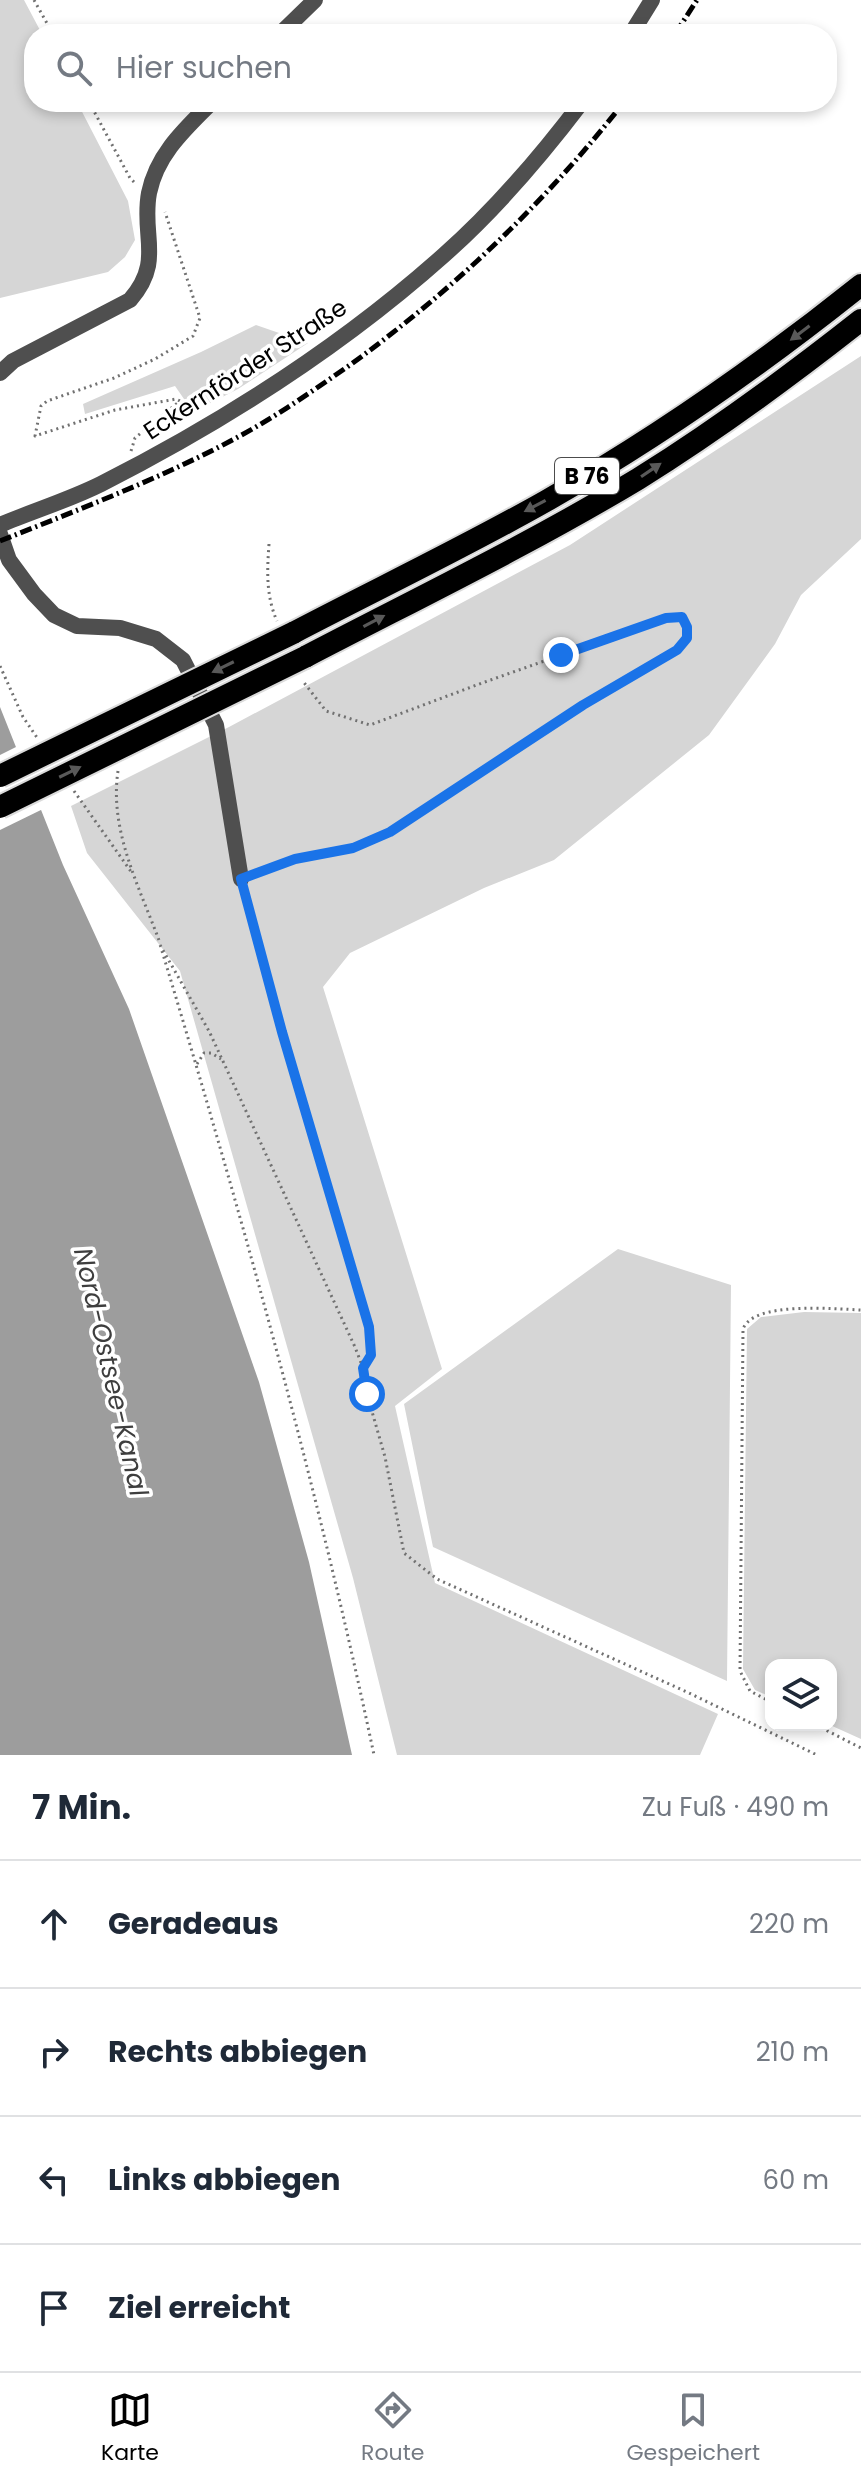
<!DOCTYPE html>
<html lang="de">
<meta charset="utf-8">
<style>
:root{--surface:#fff;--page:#f6f6f7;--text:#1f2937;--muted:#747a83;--line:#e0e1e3;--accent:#000}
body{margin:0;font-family:Poppins,sans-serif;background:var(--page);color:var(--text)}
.controls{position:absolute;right:24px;bottom:24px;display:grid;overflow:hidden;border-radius:16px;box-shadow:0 4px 12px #0003}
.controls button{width:72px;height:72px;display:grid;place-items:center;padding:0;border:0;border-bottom:2px solid var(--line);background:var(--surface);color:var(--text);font:40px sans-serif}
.stop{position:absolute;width:24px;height:24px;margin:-18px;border:6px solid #1a73e8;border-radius:50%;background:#fff}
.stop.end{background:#1a73e8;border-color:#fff;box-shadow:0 2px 8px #0008}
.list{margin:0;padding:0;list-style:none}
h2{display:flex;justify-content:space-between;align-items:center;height:104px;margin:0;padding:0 32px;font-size:34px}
h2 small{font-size:26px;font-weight:400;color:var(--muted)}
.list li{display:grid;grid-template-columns:52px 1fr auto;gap:24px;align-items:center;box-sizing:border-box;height:128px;padding:0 32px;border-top:2px solid var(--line)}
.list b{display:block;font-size:30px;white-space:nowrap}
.list em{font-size:26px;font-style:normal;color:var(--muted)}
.icon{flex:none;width:44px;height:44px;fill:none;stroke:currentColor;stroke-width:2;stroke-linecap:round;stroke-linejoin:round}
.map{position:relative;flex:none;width:861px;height:1755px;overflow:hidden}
.search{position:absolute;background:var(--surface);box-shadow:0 4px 12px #0003;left:24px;right:24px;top:24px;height:88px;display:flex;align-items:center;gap:20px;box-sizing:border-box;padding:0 28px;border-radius:32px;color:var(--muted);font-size:30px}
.sheet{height:616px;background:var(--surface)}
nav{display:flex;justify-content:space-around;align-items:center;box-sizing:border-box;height:112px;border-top:2px solid var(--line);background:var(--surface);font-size:22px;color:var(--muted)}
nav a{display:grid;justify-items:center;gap:4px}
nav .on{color:var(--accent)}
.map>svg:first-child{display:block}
.green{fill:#d6d6d6}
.water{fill:#9d9d9d}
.pier{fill:#fff}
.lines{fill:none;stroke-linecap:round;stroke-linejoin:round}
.highway-casing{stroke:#dbdbdb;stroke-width:26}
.path{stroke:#717171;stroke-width:3;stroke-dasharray:2 4;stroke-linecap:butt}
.minor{stroke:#4f4f4f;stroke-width:16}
.highway{stroke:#000;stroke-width:22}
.rail{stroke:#000;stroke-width:5;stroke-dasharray:12 4 2 4;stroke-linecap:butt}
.highway-bridge-casing{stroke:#dbdbdb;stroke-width:26;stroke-linecap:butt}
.highway-bridge{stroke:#000;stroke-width:22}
.oneway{fill:#595959}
.route{stroke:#1a73e8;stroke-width:10}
.labels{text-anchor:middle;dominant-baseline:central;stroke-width:7;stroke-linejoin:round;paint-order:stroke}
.shield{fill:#fff;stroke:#4c4c4c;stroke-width:2}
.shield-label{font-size:22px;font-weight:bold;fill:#000}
.street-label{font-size:24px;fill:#000;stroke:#fff}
.water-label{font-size:26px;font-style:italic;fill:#3e3e3e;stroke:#fff}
</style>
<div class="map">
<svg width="861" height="1755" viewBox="0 0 861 1755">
<rect width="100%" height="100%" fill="#fff"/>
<path class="green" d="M 0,0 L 24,0 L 42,34 L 34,34 L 34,102 L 77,102 L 128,201 L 135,240 L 125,257 L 108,272 L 0,298 Z
M 256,325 L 308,343 L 238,389 L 193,412 L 175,386 L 85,414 L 83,404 L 201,352 Z
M 861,356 L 861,539 L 801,595 L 775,644 L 709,735 L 554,860 L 484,888 L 350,953 L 323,987 L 442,1369 L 395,1406 L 435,1583 L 718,1714 L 700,1755 L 397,1755 L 353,1578 L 180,971 L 87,853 L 71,806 L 229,727 L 570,545 Z
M 618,1249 L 731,1285 L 727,1681 L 433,1547 L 404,1404 Z
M 804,1312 L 861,1313 L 861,1739 L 830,1725 L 831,1665 L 771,1665 L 771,1697 L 755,1690 L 743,1669 L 747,1329 L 761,1317 Z"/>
<path class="water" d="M 0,707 L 63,865 L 129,1009 L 259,1382 L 309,1562 L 352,1755 L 0,1755 Z"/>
<path class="pier" d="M 20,745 L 45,808 L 0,830 L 0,755 Z"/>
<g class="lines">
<defs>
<path id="highway" d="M 293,633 C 377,589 463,548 546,501 C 657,438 761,365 861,285
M 305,657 C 416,599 530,544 638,479 C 715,431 790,376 861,320"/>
</defs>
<use href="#highway" class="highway-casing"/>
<path class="path" d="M 34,0 L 53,34
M 89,102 L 130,178 L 134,182
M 131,451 L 135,438 L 180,401 L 176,399 L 115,410 L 35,436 L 41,406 L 47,401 L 114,378 L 155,359 L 193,336 L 200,318 L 165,212
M 269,544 C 267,572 266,596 277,621
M 0,666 L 23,717 L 38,739
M 118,771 C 109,831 140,888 160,943
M 74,791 L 132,873
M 255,874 L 295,859 L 353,848 L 390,832 L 583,705 L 677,650 L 687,638 L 687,627 L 682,617 L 666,618 L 482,683 L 370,725 L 326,711 L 302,680
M 246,895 L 282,1032 L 369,1327 L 371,1355 L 363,1368
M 160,945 L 209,1031 L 355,1347 L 363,1368 L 367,1394 L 385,1457 L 404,1553 L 437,1579 L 689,1693 L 817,1755
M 162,951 C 242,1216 317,1484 374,1755
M 197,1064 L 204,1053 L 211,1053 L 221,1059
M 771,1702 L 750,1691 L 740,1671 L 743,1329 C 753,1301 834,1309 861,1310
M 816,1725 L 861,1748"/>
<path class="minor" d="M 280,34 L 315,0
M 631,34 L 652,0
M 0,373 L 13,361 L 130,300 C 164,261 141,236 149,193 C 157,154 185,129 212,102
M 0,525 C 33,511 69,500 101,484 C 223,422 342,346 444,255 C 495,210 541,156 582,102
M 0,534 L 9,560 L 34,594 L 54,615 L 77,626 L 120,628 L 156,639 L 183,660 L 216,725 L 241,879"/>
<use href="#highway" class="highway"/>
<path class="rail" d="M 675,34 L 697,0
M 0,541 C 80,509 162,478 238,437 C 277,416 314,390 350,365 C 453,290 545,203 624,102"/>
<defs>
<path id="highway-bridge" d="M 0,776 L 293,633
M 0,807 L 305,657"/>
</defs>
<use href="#highway-bridge" class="highway-bridge-casing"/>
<use href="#highway-bridge" class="highway-bridge"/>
</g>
<defs><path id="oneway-solid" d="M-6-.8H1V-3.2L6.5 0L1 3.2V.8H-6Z" transform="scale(2)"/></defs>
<g class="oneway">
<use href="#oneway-solid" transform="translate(800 333) rotate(143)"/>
<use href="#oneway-solid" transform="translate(651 470) rotate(-34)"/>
<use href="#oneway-solid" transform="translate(535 506) rotate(152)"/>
<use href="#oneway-solid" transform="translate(374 621) rotate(-28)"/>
<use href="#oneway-solid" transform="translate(223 667) rotate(154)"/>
<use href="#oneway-solid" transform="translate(70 772) rotate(-26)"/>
</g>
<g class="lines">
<path class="route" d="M 367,1394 L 363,1368 L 371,1355 L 369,1327 L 282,1032 L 241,879 L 295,859 L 353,848 L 390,832 L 583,705 L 677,650 L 687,638 L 687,627 L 682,617 L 666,618 L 561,655"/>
</g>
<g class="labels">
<rect class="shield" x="555" y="458" width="64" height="36" rx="6"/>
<g class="shield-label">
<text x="587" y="476">B 76</text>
</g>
<g class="street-label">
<text transform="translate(245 369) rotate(-33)">Eckernförder Straße</text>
</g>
<g class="water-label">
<text transform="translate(111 1372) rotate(77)">Nord-Ostsee-Kanal</text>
</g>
</g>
</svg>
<div class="controls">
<button><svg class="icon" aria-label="layers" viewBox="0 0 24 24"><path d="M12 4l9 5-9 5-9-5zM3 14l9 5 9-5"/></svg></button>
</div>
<div class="stop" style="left:367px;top:1394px"></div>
<div class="stop end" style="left:561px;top:655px"></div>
<div class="search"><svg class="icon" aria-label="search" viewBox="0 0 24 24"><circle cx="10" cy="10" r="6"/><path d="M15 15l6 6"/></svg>Hier suchen</div>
</div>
<section class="sheet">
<h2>7 Min.<small>Zu Fuß · 490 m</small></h2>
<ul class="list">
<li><svg class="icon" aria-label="ahead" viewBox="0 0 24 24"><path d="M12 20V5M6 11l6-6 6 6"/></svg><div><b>Geradeaus</b></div><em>220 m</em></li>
<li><svg class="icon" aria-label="right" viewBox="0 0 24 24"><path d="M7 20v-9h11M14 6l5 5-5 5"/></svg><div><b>Rechts abbiegen</b></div><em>210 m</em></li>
<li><svg class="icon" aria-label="left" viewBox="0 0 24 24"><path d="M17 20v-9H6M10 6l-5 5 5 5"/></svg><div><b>Links abbiegen</b></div><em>60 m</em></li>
<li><svg class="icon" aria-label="arrive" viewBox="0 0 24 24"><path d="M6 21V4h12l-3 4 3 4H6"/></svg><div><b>Ziel erreicht</b></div></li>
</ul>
</section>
<nav>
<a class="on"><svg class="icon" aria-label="map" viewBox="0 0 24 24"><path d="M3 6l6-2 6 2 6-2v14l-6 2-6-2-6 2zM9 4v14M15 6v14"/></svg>Karte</a>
<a><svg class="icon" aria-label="directions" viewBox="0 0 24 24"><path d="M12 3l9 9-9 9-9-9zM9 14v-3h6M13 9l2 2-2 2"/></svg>Route</a>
<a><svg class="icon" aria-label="saved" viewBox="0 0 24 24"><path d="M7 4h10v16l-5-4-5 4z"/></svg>Gespeichert</a>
</nav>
